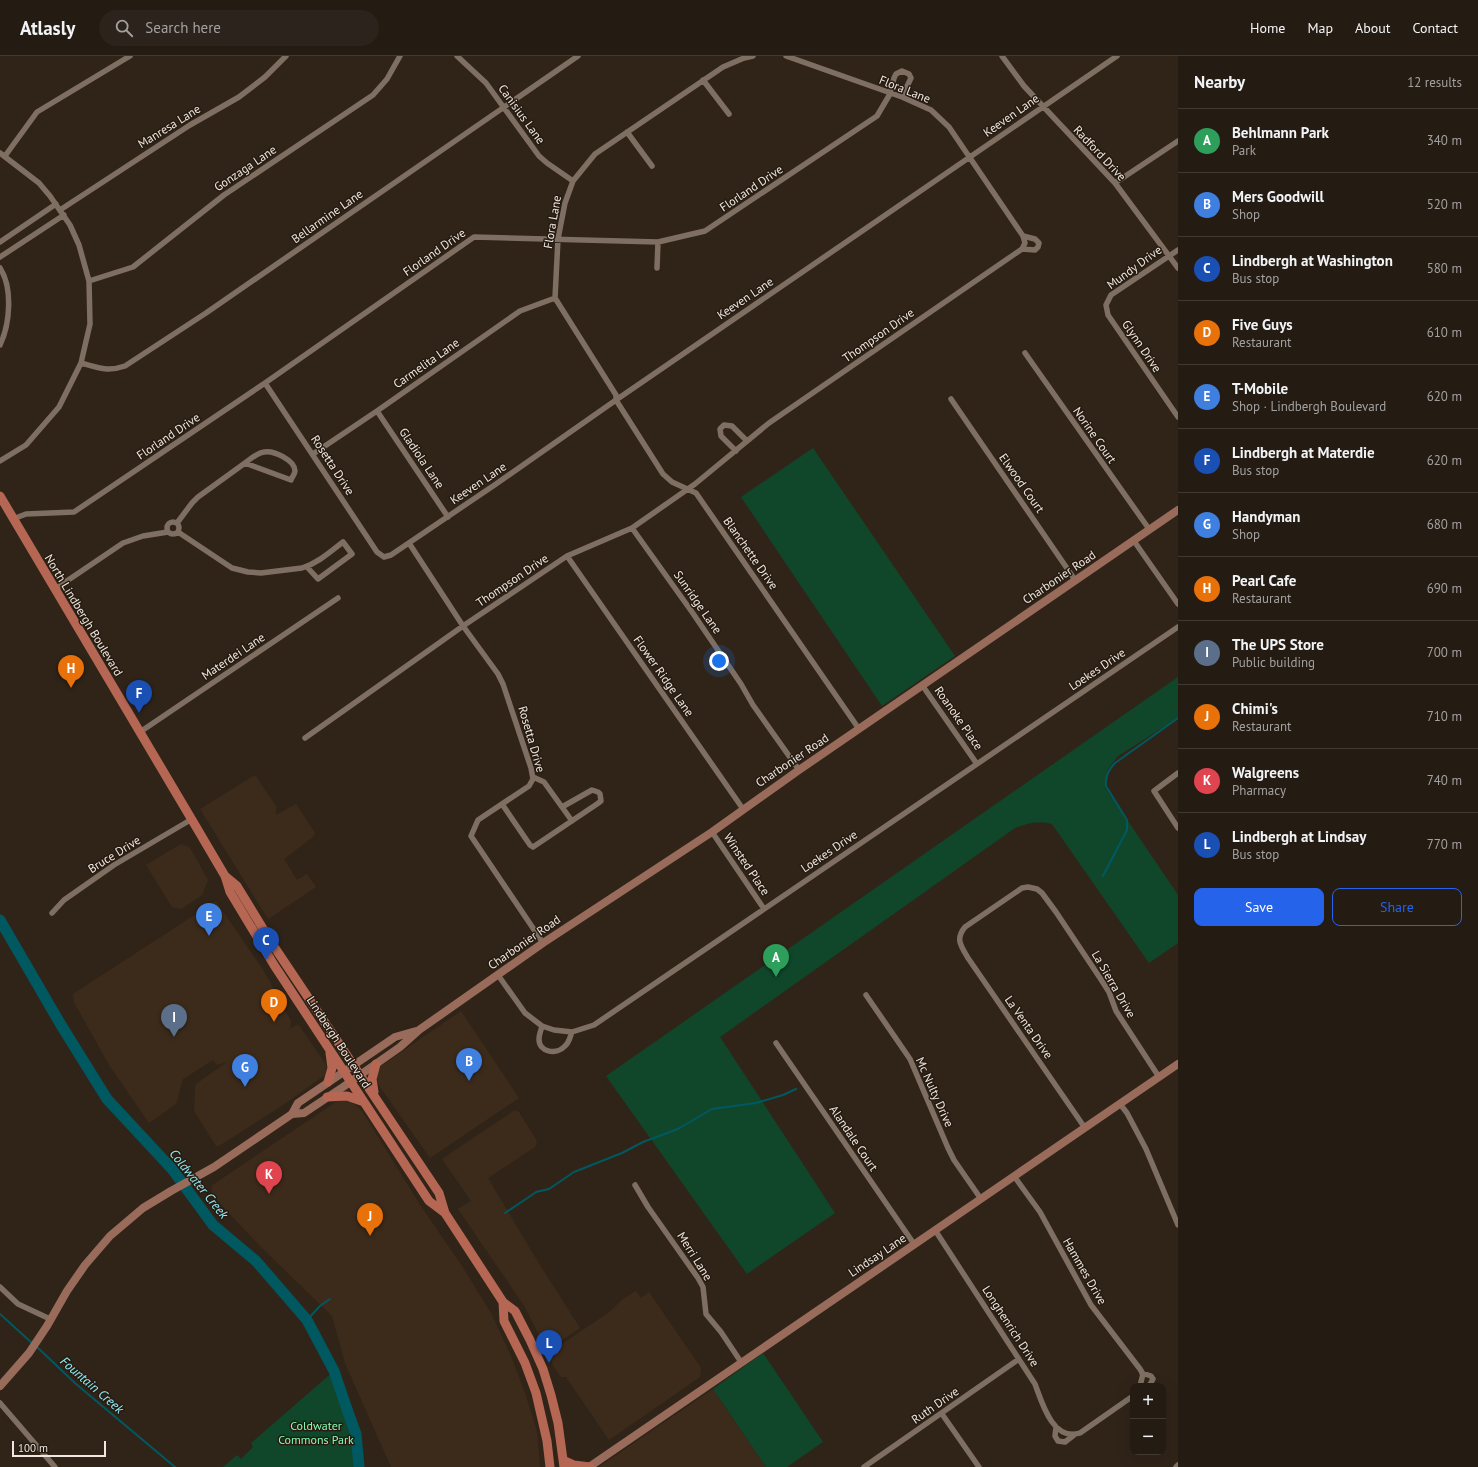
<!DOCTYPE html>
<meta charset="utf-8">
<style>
:root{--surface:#241b13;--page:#2c241c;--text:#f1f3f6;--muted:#a3a1a0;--line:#413933;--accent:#2563eb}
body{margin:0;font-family:"PT Sans",sans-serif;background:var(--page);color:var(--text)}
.controls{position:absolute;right:12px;bottom:12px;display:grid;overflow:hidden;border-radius:8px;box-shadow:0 4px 16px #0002}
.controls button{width:36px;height:36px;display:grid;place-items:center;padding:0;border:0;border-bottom:1px solid var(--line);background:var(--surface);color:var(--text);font:20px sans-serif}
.scale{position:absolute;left:12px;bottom:10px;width:94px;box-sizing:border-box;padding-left:4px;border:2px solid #f0e7e0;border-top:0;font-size:11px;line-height:14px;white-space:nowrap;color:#f0e7e0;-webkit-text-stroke:3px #261b10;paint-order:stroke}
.you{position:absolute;left:719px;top:605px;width:14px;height:14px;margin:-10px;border:3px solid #fff;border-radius:50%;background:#1a73e8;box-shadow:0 0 0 6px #1a73e833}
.badge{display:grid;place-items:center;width:26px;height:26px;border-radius:50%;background:var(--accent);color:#fff;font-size:13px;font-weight:700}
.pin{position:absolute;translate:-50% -33px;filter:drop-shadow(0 1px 2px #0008)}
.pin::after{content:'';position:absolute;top:21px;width:14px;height:12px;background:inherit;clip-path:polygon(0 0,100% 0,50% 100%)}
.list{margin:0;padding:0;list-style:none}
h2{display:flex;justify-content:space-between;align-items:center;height:52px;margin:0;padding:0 16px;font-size:17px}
h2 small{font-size:13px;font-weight:400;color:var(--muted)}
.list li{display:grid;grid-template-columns:26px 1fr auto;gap:12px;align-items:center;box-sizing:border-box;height:64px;padding:0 16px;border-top:1px solid var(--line)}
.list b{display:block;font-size:15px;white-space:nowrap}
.list p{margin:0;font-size:13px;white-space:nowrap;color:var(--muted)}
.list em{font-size:13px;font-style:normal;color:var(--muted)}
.actions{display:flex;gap:8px;padding:12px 16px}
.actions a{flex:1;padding:9px 0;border:1px solid var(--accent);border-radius:8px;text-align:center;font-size:14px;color:var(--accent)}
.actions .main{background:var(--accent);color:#fff}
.icon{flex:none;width:22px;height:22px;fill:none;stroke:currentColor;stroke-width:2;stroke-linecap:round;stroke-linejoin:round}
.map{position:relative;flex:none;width:1178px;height:1411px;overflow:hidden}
header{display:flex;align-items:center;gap:24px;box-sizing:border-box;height:56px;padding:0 20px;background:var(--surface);border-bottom:1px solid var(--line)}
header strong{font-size:19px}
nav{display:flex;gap:22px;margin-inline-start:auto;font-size:14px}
.search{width:280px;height:36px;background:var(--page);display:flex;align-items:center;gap:10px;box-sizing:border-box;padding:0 14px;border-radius:22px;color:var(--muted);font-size:15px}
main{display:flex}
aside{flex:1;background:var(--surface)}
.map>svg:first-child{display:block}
.built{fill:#3c2b1b}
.green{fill:#10472b}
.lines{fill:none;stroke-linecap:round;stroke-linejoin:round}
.stream{stroke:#005860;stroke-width:2}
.river{stroke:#005860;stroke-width:11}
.street{stroke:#7e6f62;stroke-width:5.5}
.secondary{stroke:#996b5b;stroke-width:8}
.primary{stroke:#b56754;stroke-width:9}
.labels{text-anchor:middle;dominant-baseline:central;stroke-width:3;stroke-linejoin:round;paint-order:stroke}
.street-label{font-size:12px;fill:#f0e7e0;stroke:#261b10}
.park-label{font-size:12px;fill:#82fdb5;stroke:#261b10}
.water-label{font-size:13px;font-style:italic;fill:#90eef9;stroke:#261b10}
</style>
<header>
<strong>Atlasly</strong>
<div class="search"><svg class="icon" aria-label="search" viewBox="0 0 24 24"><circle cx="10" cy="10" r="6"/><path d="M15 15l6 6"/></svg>Search here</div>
<nav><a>Home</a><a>Map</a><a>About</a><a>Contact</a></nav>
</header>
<main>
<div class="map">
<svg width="1178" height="1411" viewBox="0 0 1178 1411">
<rect width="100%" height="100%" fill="#302419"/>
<path class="built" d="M 255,719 L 276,750 L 276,759 L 296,748 L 315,777 L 314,780 L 284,803 L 297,824 L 307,818 L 316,831 L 268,863 L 200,753 Z
M 181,788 L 190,792 L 208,824 L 202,839 L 181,853 L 172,851 L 146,809 Z
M 216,845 L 265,917 L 291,965 L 290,973 L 298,968 L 327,1010 L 325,1019 L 283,1049 L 219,1090 L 216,1090 L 194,1055 L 195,1032 L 196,1028 L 227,1006 L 217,1009 L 213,1004 L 183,1023 L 176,1048 L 149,1067 L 109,1009 L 74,946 L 73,938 Z
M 461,955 L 519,1042 L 430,1102 L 378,1028 L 376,1021 L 377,1016 L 381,1010 Z
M 344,1044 L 353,1047 L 362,1055 L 422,1152 L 462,1210 L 491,1257 L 511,1300 L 525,1337 L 537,1375 L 540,1411 L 391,1411 L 345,1307 L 332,1260 L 261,1191 L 213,1140 L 211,1130 L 336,1046 Z
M 515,1054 L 519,1056 L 537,1085 L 535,1091 L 488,1122 L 535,1201 L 580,1272 L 549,1293 L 546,1293 L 525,1251 L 458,1153 L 471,1145 L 442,1103 Z
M 636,1235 L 641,1242 L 649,1236 L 701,1312 L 700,1321 L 609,1384 L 566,1321 L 561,1321 L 553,1310 L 550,1300 L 551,1294 L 556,1292 L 608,1257 L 623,1243 Z
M 713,1333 L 766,1411 L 599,1411 Z"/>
<path class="green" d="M 813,392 L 955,600 L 882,650 L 741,441 Z
M 1178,621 L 1178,662 L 1118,700 L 1108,713 L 1105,731 L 1178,839 L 1178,887 L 1149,907 L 1052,768 C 1038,765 1028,767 1015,772 L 720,981 L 835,1157 L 747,1218 L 606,1020 Z
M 763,1297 L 823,1386 L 787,1411 L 766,1411 L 713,1333 Z
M 334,1315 L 356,1378 L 359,1411 L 223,1411 L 237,1399 L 241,1403 L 253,1391 L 251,1387 Z"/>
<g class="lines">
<path class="stream" d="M 1103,820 L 1127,774 L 1127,764 L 1106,730 C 1105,721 1108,714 1115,707 L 1178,662
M 505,1157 L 529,1141 L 536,1136 L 549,1133 L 574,1116 L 622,1097 L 643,1086 L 678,1073 L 712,1053 L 756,1047 L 783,1039 L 796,1033
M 0,1258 L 33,1288
M 307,1264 L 320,1250 L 330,1243
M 37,1291 L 76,1328 L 175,1411"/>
<path class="river" d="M 0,864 L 61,969 L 107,1043 L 172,1113 L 213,1169 L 256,1205 L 307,1264 L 334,1315 L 349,1359 L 356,1378 L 359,1411"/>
<path class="street" d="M 457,0 L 486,27 L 539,100 L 547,107 L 573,125
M 753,0 L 744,2 L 723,11 L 595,98 L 573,125 L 565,147 L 558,183 L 555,242 L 616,339 L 616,344 L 663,418 L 672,426 L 696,437 L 859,673
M 1002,0 L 1024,30 L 1115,127 L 1178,212
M 703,24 L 729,58
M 627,76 L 652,110
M 0,97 L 39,127 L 50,140 L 70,169 L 79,189 L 89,225 L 90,268 L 81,307 L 59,351 L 26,389 L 0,405
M 5,100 L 37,56 L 130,0
M 1115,127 L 1178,85
M 60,154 L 190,69 L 239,41 L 265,21 L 286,0
M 0,186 L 56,148
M 1022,193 L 1035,194 L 1038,191 L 1039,187 L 1035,183 L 1023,180
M 1178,194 L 1111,239 L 1106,249 L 1108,259 L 1178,361
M 0,201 L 64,159
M 0,212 C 13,232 10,268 0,289
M 657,212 L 658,186
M 89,225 L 133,211 L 224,139 L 373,39 L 387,23 L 400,0
M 1025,297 L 1149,473
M 81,307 C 98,312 108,316 125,310 L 206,257 L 578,0
M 265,327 L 377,496 L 384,501 L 391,499 L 496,428 L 616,344 L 1117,0
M 951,343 L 1075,524
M 377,355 L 448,461
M 736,395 L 721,380 L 720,373 L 724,369 L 732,370 L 747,385
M 313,398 L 377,355 L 520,255 L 555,242
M 13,463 L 26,458 L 74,456 L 265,327 L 474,181 L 658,186 L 705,175 L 877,60 L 890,38 L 894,22 L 896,18 L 902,15 L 909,18 L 911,22 L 902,41
M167 472a6 6 0 1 1 12 0a6 6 0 1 1-12 0Z
M 177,467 L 192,447 L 198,441 L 245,407 L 291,424 C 292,421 295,418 295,415 C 295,404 273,394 264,396 C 257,397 250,403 245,407
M 632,472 L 692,556 L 741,628 L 753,649 L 799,714
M 178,476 L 232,512 L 248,516 L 261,517 L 302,512 C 318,507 330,496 343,486 L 352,498 L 318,523 L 307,511
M 1134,485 L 1178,548
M 409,487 L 463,570 L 498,618 L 503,628 L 531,712 L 533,723 L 529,730 L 478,764 L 471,780 L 543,887
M 567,500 L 743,753
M 55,533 L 123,487 L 143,480 L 168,476
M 922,629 L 977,708
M 140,676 L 338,542
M 305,682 L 463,570 L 567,500 L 632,472 L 695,428 L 769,367 L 1022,193 L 1025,187 L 1023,180 L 949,71 L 931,54 L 902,41 L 786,0
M 1178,717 L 1154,735 L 1178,772
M 533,721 L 544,726 L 572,765
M 502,748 L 530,789 L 533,791 L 597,748 L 601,745 L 600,738 L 598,736 L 592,734 L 562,751
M 712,776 L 764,853
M 52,857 L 64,844 L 114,809 L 192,763
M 498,919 L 525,957 L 542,970 L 554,974 L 572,976 L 594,969 L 1178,571
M 866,939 L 910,1003 L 948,1092 L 954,1104 L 981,1143
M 542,970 C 541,974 539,979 539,983 C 539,997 557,999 565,990 C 569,987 570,981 572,976
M 776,987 L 914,1188
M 1120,1048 L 1127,1057 L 1146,1093 L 1178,1169
M 1085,1072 L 968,902 C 961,890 955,883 965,871 L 1022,832 L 1028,831 L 1037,833 L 1042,837 L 1056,856 L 1100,922 L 1109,936 L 1116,955 L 1159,1021
M 1014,1120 L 1040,1156 L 1091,1249 L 1140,1313 L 1143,1318 L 1140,1330
M 635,1129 L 648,1151 L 698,1222 L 703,1231 L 706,1258 L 721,1276 L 741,1306
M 935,1174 L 1035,1328 C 1042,1347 1053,1386 1080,1377 L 1133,1340
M 0,1231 L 18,1248 L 50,1263
M 1142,1317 L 1151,1320 L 1153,1323 L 1149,1330
M 0,1347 L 55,1411
M 942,1358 L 979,1411
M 1056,1371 L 1055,1380 L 1058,1385 L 1065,1386 L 1074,1379
M 864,1411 L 1019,1303
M 1176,1411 L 1178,1409"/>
<path class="secondary" d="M 292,1058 L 304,1057 L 343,1031 L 400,991 L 419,974 L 543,887 L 712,776 L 799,714 L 1178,454
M 0,1330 L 29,1297 L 47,1270 L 67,1235 L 85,1209 L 110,1180 L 143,1152 L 171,1135 L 214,1111 L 292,1058 L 298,1047 L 395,981 L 416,975
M 589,1411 L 1178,1008"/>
<path class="primary" d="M 0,440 L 195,769 L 225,820 L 230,836 L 274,909 L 429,1145 L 445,1157
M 225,820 L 237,830 L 273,889 L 439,1137 L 445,1157 L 503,1246 L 515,1255 L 530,1284 L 543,1313 L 551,1339 L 558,1367 L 564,1411
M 328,1026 L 332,1012 L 330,997
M 374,1036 L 372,1023 L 376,1008
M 327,1041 L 347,1040 L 364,1046
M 503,1246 L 504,1265 L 525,1307 L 536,1337 L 547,1385 L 550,1411
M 563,1404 L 574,1409 L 590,1411"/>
</g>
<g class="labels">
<g class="street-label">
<text transform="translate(905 33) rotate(22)">Flora Lane</text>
<text transform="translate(522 58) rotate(54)">Canisius Lane</text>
<text transform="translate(1011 59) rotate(-35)">Keeven Lane</text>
<text transform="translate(169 70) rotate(-32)">Manresa Lane</text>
<text transform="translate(1100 97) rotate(47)">Radford Drive</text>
<text transform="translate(245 112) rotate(-34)">Gonzaga Lane</text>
<text transform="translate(751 132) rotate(-34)">Florland Drive</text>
<text transform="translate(327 160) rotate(-35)">Bellarmine Lane</text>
<text transform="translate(552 166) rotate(-80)">Flora Lane</text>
<text transform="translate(434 196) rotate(-35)">Florland Drive</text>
<text transform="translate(1134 211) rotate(-36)">Mundy Drive</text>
<text transform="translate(745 242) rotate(-34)">Keeven Lane</text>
<text transform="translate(878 279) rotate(-35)">Thompson Drive</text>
<text transform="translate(1142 290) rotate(56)">Glynn Drive</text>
<text transform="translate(426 307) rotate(-35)">Carmelita Lane</text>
<text transform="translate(1095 379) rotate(55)">Norine Court</text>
<text transform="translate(168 380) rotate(-34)">Florland Drive</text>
<text transform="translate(422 402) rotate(56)">Gladiola Lane</text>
<text transform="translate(333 409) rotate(57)">Rosetta Drive</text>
<text transform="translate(478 427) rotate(-34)">Keeven Lane</text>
<text transform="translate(1022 427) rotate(55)">Elwood Court</text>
<text transform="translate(751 497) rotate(55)">Blanchette Drive</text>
<text transform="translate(1059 521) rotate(-34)">Charbonier Road</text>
<text transform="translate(512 524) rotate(-34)">Thompson Drive</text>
<text transform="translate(698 546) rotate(55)">Sunridge Lane</text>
<text transform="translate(84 559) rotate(59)">North Lindbergh Boulevard</text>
<text transform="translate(233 600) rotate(-34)">Materdei Lane</text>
<text transform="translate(1097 613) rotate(-34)">Loekes Drive</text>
<text transform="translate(664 620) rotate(55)">Flower Ridge Lane</text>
<text transform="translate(959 662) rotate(55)">Roanoke Place</text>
<text transform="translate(532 683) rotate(74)">Rosetta Drive</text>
<text transform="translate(792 704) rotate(-34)">Charbonier Road</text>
<text transform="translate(829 795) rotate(-34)">Loekes Drive</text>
<text transform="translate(114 798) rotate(-32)">Bruce Drive</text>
<text transform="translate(747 808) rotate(56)">Winsted Place</text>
<text transform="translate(524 886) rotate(-35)">Charbonier Road</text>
<text transform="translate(1114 928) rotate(60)">La Sierra Drive</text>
<text transform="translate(1029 971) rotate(55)">La Venta Drive</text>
<text transform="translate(339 986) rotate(57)">Lindbergh Boulevard</text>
<text transform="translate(935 1036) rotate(66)">Mc Nulty Drive</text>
<text transform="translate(854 1082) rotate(56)">Alandale Court</text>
<text transform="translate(877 1199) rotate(-34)">Lindsay Lane</text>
<text transform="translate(695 1200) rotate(58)">Merri Lane</text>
<text transform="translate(1085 1215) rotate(60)">Hammes Drive</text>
<text transform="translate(1011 1270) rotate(57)">Longhenrich Drive</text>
<text transform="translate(935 1349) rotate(-35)">Ruth Drive</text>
</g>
<g class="park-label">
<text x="316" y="1369">Coldwater<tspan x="316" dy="14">Commons Park</tspan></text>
</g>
<g class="water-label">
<text transform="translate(199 1128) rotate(51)">Coldwater Creek</text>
<text transform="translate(92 1329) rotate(41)">Fountain Creek</text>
</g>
</g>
</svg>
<div class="controls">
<button>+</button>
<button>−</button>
</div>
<div class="scale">100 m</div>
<div class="you"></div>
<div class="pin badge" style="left:776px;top:921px;background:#2e9e5b">A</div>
<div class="pin badge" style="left:469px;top:1025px;background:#3f7fe0">B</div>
<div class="pin badge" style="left:266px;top:904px;background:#1a4fb4">C</div>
<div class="pin badge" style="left:274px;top:966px;background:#e8710a">D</div>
<div class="pin badge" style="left:209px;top:880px;background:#3f7fe0">E</div>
<div class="pin badge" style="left:139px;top:657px;background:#1a4fb4">F</div>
<div class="pin badge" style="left:245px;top:1031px;background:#3f7fe0">G</div>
<div class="pin badge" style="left:71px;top:632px;background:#e8710a">H</div>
<div class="pin badge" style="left:174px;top:981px;background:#5c6f8a">I</div>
<div class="pin badge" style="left:370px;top:1180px;background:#e8710a">J</div>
<div class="pin badge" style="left:269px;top:1138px;background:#e0444e">K</div>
<div class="pin badge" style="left:549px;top:1307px;background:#1a4fb4">L</div>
</div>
<aside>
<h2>Nearby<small>12 results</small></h2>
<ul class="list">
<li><span class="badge" style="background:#2e9e5b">A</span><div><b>Behlmann Park</b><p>Park</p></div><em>340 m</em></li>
<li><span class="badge" style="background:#3f7fe0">B</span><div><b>Mers Goodwill</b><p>Shop</p></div><em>520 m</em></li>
<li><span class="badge" style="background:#1a4fb4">C</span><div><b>Lindbergh at Washington</b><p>Bus stop</p></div><em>580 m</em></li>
<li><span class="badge" style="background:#e8710a">D</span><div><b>Five Guys</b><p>Restaurant</p></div><em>610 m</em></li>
<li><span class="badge" style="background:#3f7fe0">E</span><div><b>T-Mobile</b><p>Shop · Lindbergh Boulevard</p></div><em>620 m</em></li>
<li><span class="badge" style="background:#1a4fb4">F</span><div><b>Lindbergh at Materdie</b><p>Bus stop</p></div><em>620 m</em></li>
<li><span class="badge" style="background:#3f7fe0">G</span><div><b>Handyman</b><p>Shop</p></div><em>680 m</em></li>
<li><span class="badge" style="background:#e8710a">H</span><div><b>Pearl Cafe</b><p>Restaurant</p></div><em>690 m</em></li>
<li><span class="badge" style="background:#5c6f8a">I</span><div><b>The UPS Store</b><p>Public building</p></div><em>700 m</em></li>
<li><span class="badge" style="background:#e8710a">J</span><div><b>Chimi's</b><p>Restaurant</p></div><em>710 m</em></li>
<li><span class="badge" style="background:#e0444e">K</span><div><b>Walgreens</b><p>Pharmacy</p></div><em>740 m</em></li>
<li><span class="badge" style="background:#1a4fb4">L</span><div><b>Lindbergh at Lindsay</b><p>Bus stop</p></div><em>770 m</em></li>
</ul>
<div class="actions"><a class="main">Save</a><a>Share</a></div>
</aside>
</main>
